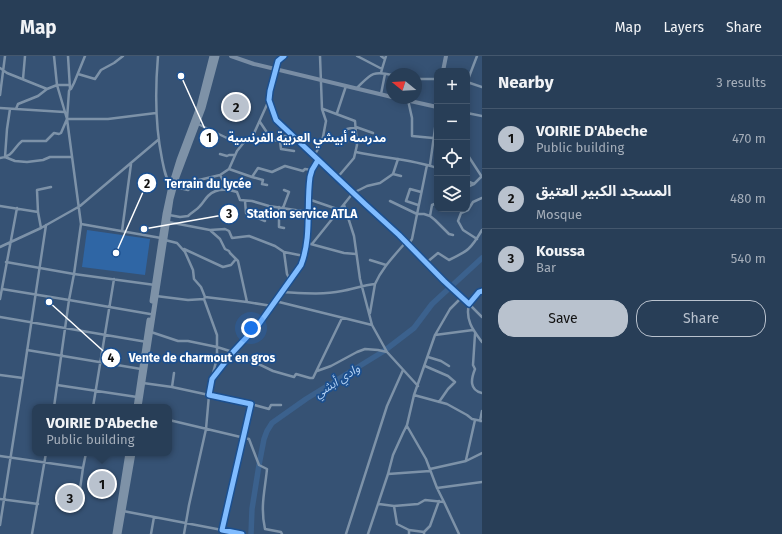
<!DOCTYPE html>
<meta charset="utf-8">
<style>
:root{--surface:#283e57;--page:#344961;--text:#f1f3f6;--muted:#a5aeba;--line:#44576d;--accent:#b9c2ce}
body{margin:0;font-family:"Fira Sans","Noto Sans Arabic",sans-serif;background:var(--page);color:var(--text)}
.controls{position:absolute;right:12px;top:12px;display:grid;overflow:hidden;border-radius:8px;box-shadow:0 2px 10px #0003}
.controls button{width:36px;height:36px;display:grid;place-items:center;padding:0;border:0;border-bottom:1px solid var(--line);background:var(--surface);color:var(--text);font:20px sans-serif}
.compass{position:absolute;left:386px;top:12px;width:36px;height:36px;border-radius:50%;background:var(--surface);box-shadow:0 2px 10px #0003;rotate:288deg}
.you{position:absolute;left:251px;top:272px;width:14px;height:14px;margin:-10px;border:3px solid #fff;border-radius:50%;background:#1a73e8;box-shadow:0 0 0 6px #1a73e833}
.badge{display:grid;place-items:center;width:26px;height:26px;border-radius:50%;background:var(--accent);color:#111;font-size:13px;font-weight:700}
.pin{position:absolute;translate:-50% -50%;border:2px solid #fff;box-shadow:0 1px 4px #0006}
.popup{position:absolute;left:32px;top:348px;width:140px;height:52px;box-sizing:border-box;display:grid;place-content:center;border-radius:8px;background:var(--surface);filter:drop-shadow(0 1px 3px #0005);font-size:13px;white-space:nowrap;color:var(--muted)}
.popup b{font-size:15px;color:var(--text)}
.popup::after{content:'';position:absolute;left:50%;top:100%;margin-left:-8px;border:8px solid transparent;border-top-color:var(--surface)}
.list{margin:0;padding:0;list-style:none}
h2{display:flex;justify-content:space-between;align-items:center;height:52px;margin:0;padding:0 16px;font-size:17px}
h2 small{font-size:13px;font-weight:400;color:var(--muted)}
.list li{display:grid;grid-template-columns:26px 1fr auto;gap:12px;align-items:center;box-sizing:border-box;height:60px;padding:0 16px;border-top:1px solid var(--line)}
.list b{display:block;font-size:15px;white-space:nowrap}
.list p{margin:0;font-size:13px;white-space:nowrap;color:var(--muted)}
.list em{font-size:13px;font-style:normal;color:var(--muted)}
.actions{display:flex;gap:8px;padding:12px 16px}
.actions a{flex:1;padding:9px 0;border:1px solid var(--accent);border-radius:16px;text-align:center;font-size:14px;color:var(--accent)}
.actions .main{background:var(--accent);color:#111}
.icon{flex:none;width:22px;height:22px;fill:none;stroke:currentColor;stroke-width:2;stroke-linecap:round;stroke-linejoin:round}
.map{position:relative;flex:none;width:482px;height:478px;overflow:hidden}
header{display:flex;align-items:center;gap:24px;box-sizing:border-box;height:56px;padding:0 20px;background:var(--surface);border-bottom:1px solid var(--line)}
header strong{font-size:19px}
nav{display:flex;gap:22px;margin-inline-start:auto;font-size:14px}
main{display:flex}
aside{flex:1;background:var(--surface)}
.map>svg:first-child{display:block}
.green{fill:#2f66a5}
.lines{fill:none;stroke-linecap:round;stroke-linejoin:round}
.river{stroke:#3b618d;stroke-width:5.5}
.street{stroke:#7d92a8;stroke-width:2.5}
.secondary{stroke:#798da4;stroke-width:4}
.highway{stroke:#7e92a7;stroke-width:5}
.cycleway-casing{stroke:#1b4f8f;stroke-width:8}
.cycleway{stroke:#80bcff;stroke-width:5}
.labels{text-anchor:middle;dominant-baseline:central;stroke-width:3.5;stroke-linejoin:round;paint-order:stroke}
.water-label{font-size:12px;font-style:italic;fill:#b5d3f5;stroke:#1b4f8f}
.leader{fill:none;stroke:#fff;stroke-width:1.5}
.callout-dot{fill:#fff;stroke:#1b4f8f;stroke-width:1.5}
.mark-label{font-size:12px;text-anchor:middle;font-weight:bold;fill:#111}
.callout-label{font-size:12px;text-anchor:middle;font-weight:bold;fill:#fff;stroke:#1b4f8f;stroke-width:3.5;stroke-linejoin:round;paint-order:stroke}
</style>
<header>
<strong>Map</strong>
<nav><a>Map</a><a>Layers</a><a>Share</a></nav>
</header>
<main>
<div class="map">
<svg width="482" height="478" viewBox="0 0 482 478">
<rect width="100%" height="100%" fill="#365274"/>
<path class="green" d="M 87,174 L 150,183 L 145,219 L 82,211 Z"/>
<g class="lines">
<path class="river" d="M 251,478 L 252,453 L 259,409 L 264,383 L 267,375 L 272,367 L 306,343 L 384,295 L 414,272 L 432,248 L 482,202"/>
<path class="street" d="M 68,0 L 70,33 L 69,35 L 67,63 L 81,168 L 74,218 L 155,229
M 158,0 C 155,35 155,69 162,103 C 164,113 165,121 171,130 L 188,134 L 199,124 L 220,119 L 229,113 L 252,121 L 258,112 L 272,116 L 285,110 L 303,115 L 305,113 L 312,114
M 284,0 L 278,5 L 270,35 L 269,44 L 276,64 L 365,148 L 399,179 L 444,225 L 469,248 L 479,236 L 482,235
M 357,0 L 382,13 L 381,17
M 381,0 L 385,3
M 0,12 L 7,17 L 47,33 L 57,29 L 70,29
M 382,13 L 386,0
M 78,18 L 95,23 L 101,14 L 114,7 L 123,0
M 23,23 L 25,0
M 416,23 L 437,23
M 467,26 L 477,0
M 467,26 L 482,31
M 357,32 C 370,19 372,14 392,19
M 71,33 L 74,27 L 85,0
M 381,38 L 385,18
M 0,39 L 5,0
M 408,44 L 412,62 L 412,80 L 433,82
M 0,52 L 64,56
M 10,53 L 7,73 L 5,101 L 15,105 L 27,106 L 43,104 L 50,101 L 71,101
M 16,53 L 18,48 L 38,40 L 47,33
M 323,53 L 355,65 L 357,89 L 354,102 L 337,122
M 337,57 L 346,30
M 467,57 L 482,60
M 67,63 L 108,63 L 156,57
M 260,66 L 272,84 L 280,85 L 279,82 L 291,78
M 198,68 L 231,84 L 244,85
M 280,85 L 281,93 L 294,95
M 347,86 L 341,83 L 347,73 L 356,71 L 373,77
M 356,96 C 382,102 411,103 437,112
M 220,98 L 227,100 L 229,99 L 235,99
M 467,98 L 482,121
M 314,100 L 322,86 L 326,65 L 322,53 L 320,0
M 0,102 C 14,100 13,92 22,85 L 46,85 L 54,77 L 59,78 L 61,77 L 67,63 L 57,29 L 54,0
M 430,109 L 437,58
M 229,113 L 237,95 L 245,85 L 251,84 L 269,44
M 393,118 L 401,120
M 220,119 L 228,133
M 252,121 L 263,124 L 262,128 L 267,129
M 467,125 L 474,128
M 467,131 L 474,128 L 482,120
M 308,143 L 340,154
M 245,145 L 246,157 L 265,165
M 390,145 L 417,158 L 424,158 L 430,160 L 435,164 L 449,178 L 453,179
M 418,149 L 406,145 L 410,133 L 421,136
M 0,150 L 38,156 L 37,134 L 51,131
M 279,151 L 279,171 L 284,172
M 283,152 L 289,136 L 284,134
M 38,156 L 41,172
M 169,159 L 180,161 L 188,160 C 192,156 197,154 200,150 C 203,147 205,143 208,140 C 216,132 228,133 237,136 L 240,144 L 252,145 L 269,150 L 308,156
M 430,160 L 432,149 L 437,147
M 168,166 L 210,174 L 225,173 L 229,175 L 232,182 L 249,180 L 275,190 L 284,196 L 304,200
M 81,168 L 161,182
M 122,175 L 131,108
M 211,175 L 220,183 L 225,193 L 229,195 L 230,197 L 238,205 L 247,246 L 272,250
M 477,183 L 463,174 L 458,165 L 461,157 L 468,154 L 473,146 L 482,142
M 165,184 L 177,187 L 185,196 L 193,214 L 194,223 L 201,231 L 205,241
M 307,187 L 344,197 L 356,198
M 312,188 L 353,137 L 367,130 L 380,127 L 393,118 L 398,103
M 408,189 L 412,183 L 427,109
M 0,191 L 41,172 L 80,150 L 158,84
M 184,193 L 223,211 L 231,209 L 236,203
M 284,196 L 287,218 L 290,224
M 370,204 L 386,209
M 426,207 L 438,197 L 449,204 C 468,195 471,193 482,174
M 2,233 L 69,244 L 74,218 L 6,206
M 282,236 C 302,237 322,239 342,235 C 353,233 364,229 375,228 C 382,212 394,200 406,186
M 156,240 L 188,244 L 204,243 L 205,241 L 247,246
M 0,243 L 17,152
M 204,243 L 217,279 L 217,291 L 233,296 L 273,315 L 294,321 L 296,318 L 310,322 L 313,322 L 342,262
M 275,245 L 372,269 L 360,223 L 354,180 L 344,149
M 469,248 C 465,264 473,274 482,286
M 469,248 L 482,261
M 370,257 L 375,228
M 0,261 L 147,286
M 372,269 L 387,296 L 418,330
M 151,276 L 178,285 L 188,285 L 217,291 L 217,302 L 212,321
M 475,278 L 473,309 L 475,313 C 471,323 469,334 482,337
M 435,279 L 473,274
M 27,294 L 141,313
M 428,301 L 441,305 L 449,310
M 425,310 L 448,320 L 455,326 L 448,333 L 439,346
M 317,315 L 331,310 L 357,296 L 365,293 L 378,294 L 387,296
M 0,319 L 23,322 L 46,169
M 143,327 L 172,331 L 209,339 L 206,373 L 189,449 L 184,478
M 57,329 L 137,341
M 172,331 L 174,317
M 414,339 L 447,348 L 467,359 L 472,363 L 482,365
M 251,348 L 269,353 L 271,349 L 281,349
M 54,351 L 69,244 L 150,258
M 93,351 L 114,223
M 169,364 L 249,383 L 259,409 L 267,413 C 265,434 260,451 265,473 L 281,476 L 282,478
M 480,365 L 482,355
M 407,370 L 426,403 L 437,432 L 444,446
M 115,397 L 128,399
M 0,400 L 83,412 L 86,397
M 466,404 L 475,364
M 430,413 L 466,405 L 482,397
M 430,415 L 388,418 L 393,399 L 403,377 L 407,369 L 414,339 L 435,279 L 450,253 L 461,242
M 437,432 L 482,426
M 80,433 L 83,412
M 0,443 L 38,448
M 379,448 L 394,450 L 418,448 L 425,444 L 444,446 L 459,478
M 394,450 L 397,468 L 409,474 L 409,478
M 123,455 L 222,474 L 222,478
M 0,469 L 23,322
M 409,474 L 424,476
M 32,478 L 46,397
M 151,478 L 154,461
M 242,478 L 222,474 L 251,348 L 209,339 L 212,323 L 233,296 L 259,268 L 301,209 C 312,181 306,150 310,121 L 312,114 L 318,104
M 346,478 L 387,350 L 403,314
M 368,478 L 388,418
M 424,478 L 424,476 L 430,470 L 439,445"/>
<path class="secondary" d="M 231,0 L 254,8 L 392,41
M 443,15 L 446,0
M 397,42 L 437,51 L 437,50"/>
<path class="highway" d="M 152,245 L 165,158 L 171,130 L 179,104 L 199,51 L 212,0
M 136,351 L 149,264
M 139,351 L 171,143 L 177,121 L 203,52 L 217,0
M 115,478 L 128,397
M 119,478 L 133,397"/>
<defs>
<path id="cycleway" d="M 284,0 L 278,5 L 270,35 L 269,44 L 276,64 L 365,148 L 399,179 L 444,225 L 469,248 L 479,236 L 482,235
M 242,478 L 222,474 L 251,348 L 209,339 L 212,323 L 233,296 L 259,268 L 301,209 C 312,181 306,150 310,121 L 312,114 L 318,104"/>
</defs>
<use href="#cycleway" class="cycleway-casing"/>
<use href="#cycleway" class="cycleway"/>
</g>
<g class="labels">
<g class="water-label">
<text transform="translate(337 325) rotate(-33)">وادي أبشي</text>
</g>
</g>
<path class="leader" d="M181 20L209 82M116 197L147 127M144 173L229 158M49 246L111 302"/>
<g class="callout-dot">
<circle cx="181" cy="20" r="4"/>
<circle cx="116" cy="197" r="4"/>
<circle cx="144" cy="173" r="4"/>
<circle cx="49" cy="246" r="4"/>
<circle cx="209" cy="82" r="10"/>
<circle cx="147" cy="127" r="10"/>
<circle cx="229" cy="158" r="10"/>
<circle cx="111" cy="302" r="10"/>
</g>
<g class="mark-label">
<text x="209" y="86">1</text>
<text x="147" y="132">2</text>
<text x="229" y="162">3</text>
<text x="111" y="306">4</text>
</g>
<g class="callout-label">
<text x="307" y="86">مدرسة أبيشي العربية الفرنسية</text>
<text x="208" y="132">Terrain du lycée</text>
<text x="302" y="162">Station service ATLA</text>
<text x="202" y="306">Vente de charmout en gros</text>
</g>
</svg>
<div class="controls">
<button>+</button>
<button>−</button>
<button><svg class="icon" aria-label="locate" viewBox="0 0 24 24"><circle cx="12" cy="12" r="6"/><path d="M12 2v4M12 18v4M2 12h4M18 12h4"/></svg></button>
<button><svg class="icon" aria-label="layers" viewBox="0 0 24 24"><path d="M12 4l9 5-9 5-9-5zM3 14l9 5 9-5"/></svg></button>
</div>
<svg class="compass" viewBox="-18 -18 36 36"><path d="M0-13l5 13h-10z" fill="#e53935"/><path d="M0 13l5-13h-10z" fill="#a5aeba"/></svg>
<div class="you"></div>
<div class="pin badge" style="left:102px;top:428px">1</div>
<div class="popup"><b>VOIRIE D'Abeche</b>Public building</div>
<div class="pin badge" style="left:236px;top:51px">2</div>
<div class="pin badge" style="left:70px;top:442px">3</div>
</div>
<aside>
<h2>Nearby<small>3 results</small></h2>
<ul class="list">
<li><span class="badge">1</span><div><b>VOIRIE D'Abeche</b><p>Public building</p></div><em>470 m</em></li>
<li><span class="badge">2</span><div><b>المسجد الكبير العتيق</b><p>Mosque</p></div><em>480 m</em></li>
<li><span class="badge">3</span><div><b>Koussa</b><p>Bar</p></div><em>540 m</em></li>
</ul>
<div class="actions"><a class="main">Save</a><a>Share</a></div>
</aside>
</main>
